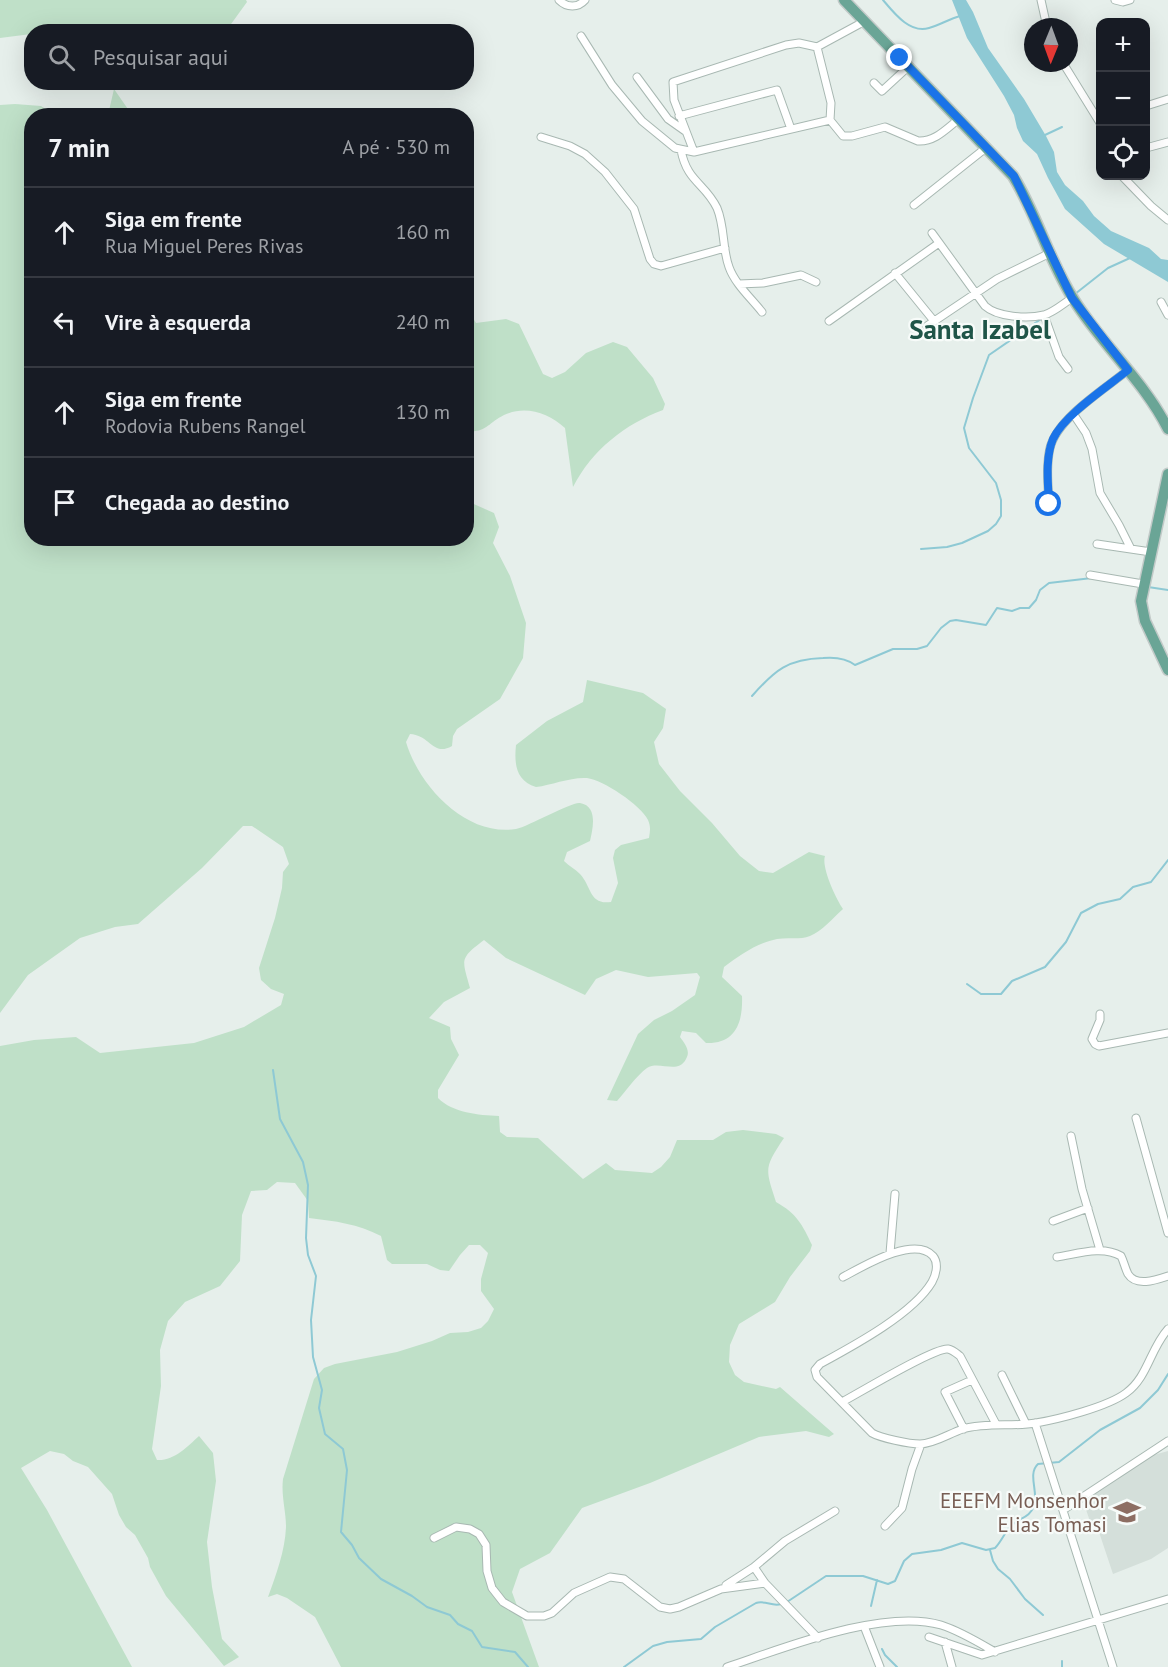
<!DOCTYPE html>
<html lang="pt">
<meta charset="utf-8">
<style>
:root{--surface:#171b24;--page:#242831;--text:#f1f3f6;--muted:#9ea1a6;--line:#363941}
body{margin:0;font-family:"PT Sans",sans-serif;background:var(--page);color:var(--text)}
.controls{position:absolute;right:18px;top:18px;display:grid;overflow:hidden;border-radius:12px;box-shadow:0 6px 24px #0002}
.controls button{width:54px;height:54px;display:grid;place-items:center;padding:0;border:0;border-bottom:2px solid var(--line);background:var(--surface);color:var(--text);font:30px sans-serif}
.compass{position:absolute;left:1024px;top:18px;width:54px;height:54px;border-radius:50%;background:var(--surface);box-shadow:0 6px 24px #0002;rotate:181deg}
.stop{position:absolute;width:18px;height:18px;margin:-14px;border:4px solid #1a73e8;border-radius:50%;background:#fff}
.stop.end{background:#1a73e8;border-color:#fff;box-shadow:0 2px 6px #0008}
.list{margin:0;padding:0;list-style:none}
h2{display:flex;justify-content:space-between;align-items:center;height:78px;margin:0;padding:0 24px;font-size:26px}
h2 small{font-size:20px;font-weight:400;color:var(--muted)}
.list li{display:grid;grid-template-columns:39px 1fr auto;gap:18px;align-items:center;box-sizing:border-box;height:90px;padding:0 24px;border-top:2px solid var(--line)}
.list b{display:block;font-size:22px;white-space:nowrap}
.list p{margin:0;font-size:20px;white-space:nowrap;color:var(--muted)}
.list em{font-size:20px;font-style:normal;color:var(--muted)}
.icon{flex:none;width:33px;height:33px;fill:none;stroke:currentColor;stroke-width:2;stroke-linecap:round;stroke-linejoin:round}
.map{position:relative;flex:none;width:1168px;height:1667px;overflow:hidden}
.search{position:absolute;background:var(--surface);box-shadow:0 6px 24px #0002;left:24px;top:24px;width:450px;height:66px;display:flex;align-items:center;gap:15px;box-sizing:border-box;padding:0 21px;border-radius:24px;color:var(--muted);font-size:22px}
.panel{position:absolute;background:var(--surface);box-shadow:0 6px 24px #0002;left:24px;top:108px;width:450px;height:438px;border-radius:24px}
.map>svg:first-child{display:block}
.built{fill:#d4dfda}
.green{fill:#bfe0c8}
.water{fill:#8ec9d4}
.lines{fill:none;stroke-linecap:round;stroke-linejoin:round}
.stream{stroke:#8ec9d4;stroke-width:2}
.minor-casing{stroke:#a8b8b2;stroke-width:9}
.primary-casing{stroke:#c2cac8;stroke-width:13}
.minor{stroke:#fff;stroke-width:7}
.primary{stroke:#6aa596;stroke-width:10}
.route{stroke:#1a73e8;stroke-width:8}
.labels{text-anchor:middle;dominant-baseline:central;stroke-width:4.5;stroke-linejoin:round;paint-order:stroke}
.education-label{font-size:21px;fill:#785e54;stroke:#f7fbf9;text-anchor:end}
.district-label{font-size:27px;font-weight:bold;fill:#1f5548;stroke:#f7fbf9}
</style>
<div class="map">
<svg width="1168" height="1667" viewBox="0 0 1168 1667">
<rect width="100%" height="100%" fill="#e6efeb"/>
<path class="built" d="M 1168,1451 L 1168,1548 L 1151,1559 L 1113,1574 L 1097,1526 L 1092,1527 L 1082,1498 L 1143,1458 Z"/>
<path class="green" d="M 0,0 L 246,0 L 247,2 L 226,31 L 32,32 L 31,34 L 0,38 Z
M 114,89 L 130,112 L 132,115 L 108,115 Z
M 15,104 L 41,106 L 55,115 L 32,116 L 32,538 L 466,538 L 467,501 L 494,513 L 499,527 L 493,543 L 510,576 L 526,623 L 523,658 L 500,699 L 457,729 L 453,736 L 452,746 C 433,757 430,735 410,734 L 406,742 C 419,786 466,837 516,829 C 529,826 573,801 580,803 C 598,806 593,828 590,841 L 567,852 L 564,861 C 569,866 575,869 580,874 C 592,887 589,905 611,902 L 618,883 L 613,858 L 615,850 L 621,845 L 649,838 C 650,831 651,827 648,820 C 641,805 603,780 587,778 C 570,777 552,785 536,787 C 516,781 514,764 516,745 L 547,721 L 583,702 L 587,680 L 643,693 L 666,709 L 663,728 L 654,742 L 659,764 L 680,791 L 712,823 L 740,856 L 759,871 L 773,873 L 809,852 L 825,856 C 821,867 836,899 843,909 C 833,918 822,931 810,936 C 800,940 788,937 777,939 C 757,943 740,955 724,967 L 722,977 L 742,996 C 743,1022 736,1044 706,1043 L 696,1033 L 682,1031 L 680,1037 C 685,1044 691,1051 686,1059 C 678,1075 659,1060 647,1068 C 636,1076 626,1091 617,1101 L 607,1100 L 638,1034 L 654,1020 L 672,1011 L 695,995 L 700,977 L 697,973 L 648,977 L 616,970 L 596,979 L 585,995 L 506,958 L 484,940 C 459,959 462,959 470,988 L 444,1002 L 429,1018 L 450,1027 L 451,1039 L 459,1055 L 438,1090 L 438,1098 C 453,1113 478,1115 499,1116 L 500,1132 L 507,1137 L 538,1138 L 583,1179 L 606,1163 L 615,1170 L 652,1173 L 661,1167 L 670,1157 L 677,1140 L 713,1140 L 726,1132 L 743,1130 L 776,1134 L 784,1138 C 764,1168 765,1168 776,1202 C 797,1214 802,1224 812,1245 L 810,1251 L 790,1277 L 775,1302 L 739,1324 L 730,1345 L 729,1362 L 735,1375 L 744,1382 L 776,1389 L 780,1387 L 834,1434 L 829,1437 L 806,1431 L 759,1437 L 650,1483 L 582,1508 L 550,1553 L 520,1569 L 512,1592 L 539,1667 L 341,1667 L 315,1617 L 287,1598 L 277,1594 L 268,1597 C 276,1575 285,1551 286,1527 C 286,1511 281,1496 283,1479 L 314,1379 L 324,1368 L 335,1364 L 397,1352 L 432,1341 L 450,1333 L 468,1332 L 481,1328 L 488,1321 L 494,1309 L 481,1291 L 481,1279 L 488,1253 L 480,1245 L 469,1245 L 460,1255 L 449,1271 L 440,1270 L 427,1264 L 392,1264 L 387,1260 L 381,1236 C 358,1224 335,1221 309,1218 L 308,1201 L 295,1183 L 277,1182 L 267,1190 L 251,1191 L 242,1215 L 240,1261 L 220,1286 L 185,1302 L 168,1321 L 160,1350 L 161,1386 L 152,1449 L 157,1460 C 174,1461 187,1447 199,1436 L 213,1453 L 216,1481 L 207,1542 L 212,1587 L 222,1639 L 239,1657 L 224,1666 L 166,1596 L 150,1567 L 148,1558 L 135,1535 L 126,1527 L 119,1515 L 112,1494 L 88,1467 L 73,1461 L 64,1454 L 50,1451 L 21,1468 L 47,1510 L 132,1667 L 0,1667 L 0,1046 L 34,1040 L 76,1037 L 100,1053 L 194,1043 L 244,1027 L 281,1005 L 284,994 L 271,989 L 261,980 L 259,968 L 275,918 L 282,888 L 283,872 L 289,864 L 283,847 L 252,826 L 243,826 L 202,868 L 138,924 L 115,927 L 80,938 L 28,975 L 0,1013 L 0,105 Z
M 466,306 L 476,323 L 506,319 L 519,324 L 543,374 L 552,378 L 565,372 L 586,353 L 613,342 L 627,347 L 653,378 L 665,404 L 663,410 C 625,424 592,450 573,487 L 565,428 C 548,413 526,405 504,415 C 488,423 486,433 467,431 Z"/>
<path class="water" d="M 952,0 L 966,0 L 973,12 L 988,48 L 1024,99 L 1046,136 L 1054,152 L 1057,172 L 1065,185 L 1083,201 L 1094,216 L 1111,231 L 1149,248 L 1161,259 L 1168,260 L 1168,282 L 1104,244 L 1065,209 L 1048,178 L 1037,154 L 1023,141 L 1017,128 L 1014,115 L 1004,96 L 967,38 Z"/>
<g class="lines">
<path class="stream" d="M 883,0 C 894,13 910,34 929,28 C 940,25 949,19 960,16
M 1045,135 L 1062,127
M 1075,294 L 1108,268 L 1130,258
M 921,549 L 947,547 L 962,543 L 988,531 L 996,524 L 1001,516 L 1001,500 L 996,483 L 969,448 L 964,428 L 973,398 L 989,355 L 1041,319
M 1148,587 L 1168,590
M 752,696 C 775,670 788,659 823,658 C 834,657 846,658 855,665 L 893,649 L 917,649 L 927,646 L 941,628 L 950,621 L 956,620 L 986,625 L 997,608 L 1012,611 L 1020,608 L 1029,608 L 1036,600 L 1040,590 L 1049,583 L 1092,578
M 967,984 L 981,994 L 1001,994 L 1012,981 L 1045,967 L 1066,942 L 1081,913 L 1098,904 L 1120,899 L 1133,887 L 1151,882 L 1168,860
M 273,1070 L 280,1119 L 303,1162 L 308,1185 L 306,1238 L 308,1255 L 316,1276 L 311,1320 L 313,1357 L 322,1390 L 319,1408 L 325,1434 L 343,1449 L 347,1470 L 341,1532 L 352,1545 L 359,1558 L 381,1579 L 412,1596 L 427,1607 L 450,1615 L 458,1624 L 472,1631 L 482,1647 L 515,1652 L 528,1667
M 990,1550 L 993,1561 L 998,1569 L 1010,1579 L 1025,1599 L 1043,1615
M 787,1602 L 826,1576 L 863,1576 L 888,1584 L 895,1581 L 904,1561 L 912,1554 L 941,1550 L 962,1543 L 986,1550 L 995,1548 C 1002,1541 1005,1531 1012,1525 C 1020,1518 1030,1517 1034,1506 C 1039,1493 1027,1474 1038,1464 L 1059,1462 L 1100,1430 L 1140,1408 L 1158,1390 L 1168,1374
M 871,1606 L 877,1580
M 882,1649 L 885,1655 L 897,1667
M 1062,1661 L 1062,1667
M 624,1667 L 653,1646 L 667,1642 L 701,1639 L 715,1627 L 756,1603 C 766,1600 772,1607 781,1604"/>
<defs>
<path id="minor" d="M 559,0 C 567,8 578,8 585,0
M 1041,0 L 1047,27
M 1115,0 L 1123,2 L 1130,0
M 581,36 L 612,85 L 642,121 L 675,148 L 694,152 L 830,120 L 831,103 L 817,47
M 1063,63 L 1100,123
M 637,77 L 668,119 L 685,131
M 874,83 L 882,91 L 908,67
M 1146,106 L 1168,99
M 679,116 L 777,90 L 791,129
M 830,120 L 843,136 L 852,136 L 885,127 L 918,141 C 935,142 946,129 959,119
M 541,137 L 570,146 L 585,154 L 605,172 L 634,209 L 650,259 L 654,264 L 661,266 L 725,248
M 1146,148 L 1168,142
M 681,150 C 687,182 705,183 717,208 C 725,227 722,248 729,267 C 735,284 751,298 762,312
M 694,152 L 674,100 L 673,82 L 786,45 L 799,43 L 817,47 L 865,21
M 1122,176 L 1151,206 L 1168,220
M 914,205 L 987,147
M 932,233 L 985,306 C 997,317 1027,319 1044,315 C 1054,312 1064,303 1072,298
M 895,273 L 934,321
M 739,284 L 763,283 L 801,275 L 816,282
M 1161,302 L 1168,315
M 1044,315 L 1059,357 L 1068,369
M 829,321 L 939,243
M 927,326 L 997,279 L 1050,253
M 1074,415 L 1086,433 L 1092,449 L 1100,493 L 1119,525 L 1130,547
M 1049,504 C 1048,485 1046,466 1050,448 C 1057,418 1105,389 1128,370
M 1097,544 L 1151,552
M 1090,575 L 1143,584
M 1100,1014 L 1100,1020 L 1092,1039 L 1095,1044 L 1099,1046 L 1168,1033
M 1136,1118 L 1168,1233
M 1071,1136 L 1082,1189 L 1100,1250
M 1053,1221 L 1088,1208
M 890,1253 L 895,1194
M 1057,1257 C 1077,1254 1102,1245 1121,1256 C 1124,1262 1125,1268 1128,1274 C 1136,1287 1156,1280 1168,1276
M 843,1277 C 862,1267 914,1235 933,1256 C 939,1263 936,1275 932,1282 C 913,1314 853,1346 820,1364 L 815,1370 L 817,1377 L 872,1433 C 881,1438 909,1444 920,1444 C 934,1444 950,1433 963,1429 C 987,1422 1012,1427 1036,1423 C 1059,1419 1107,1407 1126,1393 C 1148,1377 1150,1349 1168,1329
M 1002,1375 L 1026,1424
M 842,1402 C 859,1393 935,1347 948,1349 C 953,1350 956,1353 960,1356 L 996,1424
M 1035,1423 L 1113,1667
M 964,1429 L 945,1392 L 972,1380
M 1063,1510 L 1168,1441
M 885,1526 L 902,1508 L 912,1469 L 921,1444
M 434,1538 L 456,1527 L 470,1529 L 479,1534 L 486,1545 L 487,1571 L 492,1588 L 503,1602 L 527,1616 L 544,1616 L 552,1613 L 574,1593 L 610,1577 L 624,1579 L 660,1607 L 670,1609 L 679,1607 L 721,1589 L 765,1583
M 726,1585 L 754,1567
M 864,1626 L 880,1667
M 929,1637 L 982,1655 L 1168,1599
M 818,1638 L 765,1583 L 754,1567 L 785,1541 L 835,1511
M 945,1642 L 952,1667
M 727,1667 C 784,1648 883,1608 941,1625 C 960,1631 978,1642 995,1652"/>
<path id="primary" d="M 844,0 L 1013,176 C 1037,215 1049,261 1074,300 C 1102,345 1144,381 1168,429
M 1168,474 L 1141,601 L 1145,621 L 1168,670"/>
</defs>
<use href="#minor" class="minor-casing"/>
<use href="#primary" class="primary-casing"/>
<use href="#minor" class="minor"/>
<use href="#primary" class="primary"/>
</g>
<g class="lines">
<path class="route" d="M 900,58 L 1014,176 L 1072,298 L 1128,370 C 1107,387 1064,415 1053,439 C 1045,458 1048,483 1049,504"/>
</g>
<defs>
<symbol id="school-bare" viewBox="-9 -9 18 18"><path d="M0-5L7-2L0 1L-7-2ZM-4 1L0 2.5L4 1V4Q0 6-4 4Z" fill="#8d6e63" stroke="#f7fbf9" stroke-width="2.5" paint-order="stroke"/></symbol>
</defs>
<g fill-rule="evenodd">
<use href="#school-bare" x="1108" y="1493" width="38" height="38"/>
</g>
<g class="labels">
<g class="education-label">
<text x="1107" y="1500">EEEFM Monsenhor<tspan x="1107" dy="24">Elias Tomasi</tspan></text>
</g>
<g class="district-label">
<text x="980" y="329">Santa Izabel</text>
</g>
</g>
</svg>
<div class="controls">
<button>+</button>
<button>−</button>
<button><svg class="icon" aria-label="locate" viewBox="0 0 24 24"><circle cx="12" cy="12" r="6"/><path d="M12 2v4M12 18v4M2 12h4M18 12h4"/></svg></button>
</div>
<svg class="compass" viewBox="-18 -18 36 36"><path d="M0-13l5 13h-10z" fill="#e53935"/><path d="M0 13l5-13h-10z" fill="#9ea1a6"/></svg>
<div class="stop" style="left:1049px;top:504px"></div>
<div class="stop end" style="left:900px;top:58px"></div>
<div class="search"><svg class="icon" aria-label="search" viewBox="0 0 24 24"><circle cx="10" cy="10" r="6"/><path d="M15 15l6 6"/></svg>Pesquisar aqui</div>
<section class="panel">
<h2>7 min<small>A pé · 530 m</small></h2>
<ul class="list">
<li><svg class="icon" aria-label="ahead" viewBox="0 0 24 24"><path d="M12 20V5M6 11l6-6 6 6"/></svg><div><b>Siga em frente</b><p>Rua Miguel Peres Rivas</p></div><em>160 m</em></li>
<li><svg class="icon" aria-label="left" viewBox="0 0 24 24"><path d="M17 20v-9H6M10 6l-5 5 5 5"/></svg><div><b>Vire à esquerda</b></div><em>240 m</em></li>
<li><svg class="icon" aria-label="ahead" viewBox="0 0 24 24"><path d="M12 20V5M6 11l6-6 6 6"/></svg><div><b>Siga em frente</b><p>Rodovia Rubens Rangel</p></div><em>130 m</em></li>
<li><svg class="icon" aria-label="arrive" viewBox="0 0 24 24"><path d="M6 21V4h12l-3 4 3 4H6"/></svg><div><b>Chegada ao destino</b></div></li>
</ul>
</section>
</div>
